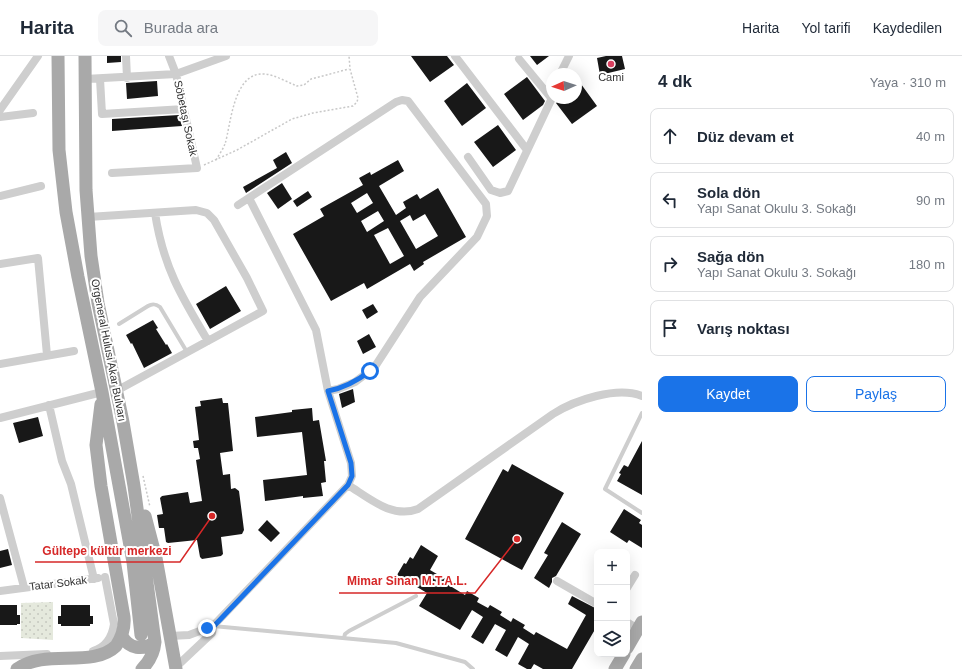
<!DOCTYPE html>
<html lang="tr">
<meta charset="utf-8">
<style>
:root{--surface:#fff;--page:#f6f6f7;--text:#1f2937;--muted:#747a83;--line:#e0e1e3;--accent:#1a73e8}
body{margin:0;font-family:Helvetica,sans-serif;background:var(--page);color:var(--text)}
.controls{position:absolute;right:12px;bottom:12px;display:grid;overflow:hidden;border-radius:8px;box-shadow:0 4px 16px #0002}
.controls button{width:36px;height:36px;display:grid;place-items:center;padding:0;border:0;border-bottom:1px solid var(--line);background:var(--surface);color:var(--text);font:20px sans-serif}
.compass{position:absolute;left:546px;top:12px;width:36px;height:36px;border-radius:50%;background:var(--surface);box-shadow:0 4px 16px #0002;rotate:267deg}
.stop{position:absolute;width:12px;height:12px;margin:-9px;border:3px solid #1a73e8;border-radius:50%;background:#fff}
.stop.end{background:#1a73e8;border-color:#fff;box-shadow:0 1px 4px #0008}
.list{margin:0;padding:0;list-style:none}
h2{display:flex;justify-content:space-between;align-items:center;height:52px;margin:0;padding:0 16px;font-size:17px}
h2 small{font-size:13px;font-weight:400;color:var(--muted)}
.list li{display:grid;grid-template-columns:26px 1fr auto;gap:12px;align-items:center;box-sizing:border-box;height:56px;margin:0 8px 8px;padding:0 8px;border:1px solid var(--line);border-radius:8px}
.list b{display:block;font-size:15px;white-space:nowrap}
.list p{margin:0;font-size:13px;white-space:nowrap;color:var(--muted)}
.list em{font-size:13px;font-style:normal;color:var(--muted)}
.actions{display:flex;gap:8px;padding:12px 16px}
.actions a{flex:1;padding:9px 0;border:1px solid var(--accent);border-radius:8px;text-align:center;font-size:14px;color:var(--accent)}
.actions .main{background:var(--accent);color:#fff}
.icon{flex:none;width:22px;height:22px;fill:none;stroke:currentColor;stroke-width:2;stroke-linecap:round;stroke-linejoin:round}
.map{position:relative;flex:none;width:642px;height:613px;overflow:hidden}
header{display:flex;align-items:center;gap:24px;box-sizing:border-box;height:56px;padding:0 20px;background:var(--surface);border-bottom:1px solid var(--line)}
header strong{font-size:19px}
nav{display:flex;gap:22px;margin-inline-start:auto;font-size:14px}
.search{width:280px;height:36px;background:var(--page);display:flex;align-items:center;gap:10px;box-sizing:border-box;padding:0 14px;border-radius:8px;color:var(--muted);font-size:15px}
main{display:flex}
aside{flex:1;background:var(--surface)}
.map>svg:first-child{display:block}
.park{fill:url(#park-dots)}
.building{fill:#181818;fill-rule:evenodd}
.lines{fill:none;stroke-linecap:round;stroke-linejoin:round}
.path{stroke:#c8c8c8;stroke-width:1.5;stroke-dasharray:2 2;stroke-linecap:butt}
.service{stroke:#cecece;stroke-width:4}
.minor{stroke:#cecece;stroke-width:8}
.primary{stroke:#a9a9a9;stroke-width:13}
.route{stroke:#1a73e8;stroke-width:5}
.poi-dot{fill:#d94160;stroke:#fff;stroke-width:1.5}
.labels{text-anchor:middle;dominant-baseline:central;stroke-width:4;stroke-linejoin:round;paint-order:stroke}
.poi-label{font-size:11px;fill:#313131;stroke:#fff}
.street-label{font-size:11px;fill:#313131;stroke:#fff}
.leader{fill:none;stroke:#d62828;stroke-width:1.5}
.callout-dot{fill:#d62828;stroke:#fff;stroke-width:1.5}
.callout-label{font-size:12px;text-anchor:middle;font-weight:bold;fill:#d62828;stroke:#fff;stroke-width:4;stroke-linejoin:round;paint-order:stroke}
</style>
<header>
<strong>Harita</strong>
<div class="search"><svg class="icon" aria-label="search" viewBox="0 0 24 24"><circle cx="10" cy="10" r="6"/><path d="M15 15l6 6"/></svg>Burada ara</div>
<nav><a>Harita</a><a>Yol tarifi</a><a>Kaydedilen</a></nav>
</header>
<main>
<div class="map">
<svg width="642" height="613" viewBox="0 0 642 613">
<defs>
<pattern id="park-dots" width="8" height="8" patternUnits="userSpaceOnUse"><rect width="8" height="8" fill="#e5e9dd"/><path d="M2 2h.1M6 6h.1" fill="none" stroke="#c5c8be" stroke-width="1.8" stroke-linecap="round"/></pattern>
</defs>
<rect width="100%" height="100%" fill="#fff"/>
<path class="park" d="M 53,546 L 53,584 L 21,582 L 21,547 Z"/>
<path class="building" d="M 107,0 L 121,0 L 121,6 L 107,7 Z
M 411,0 L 447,0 L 454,9 L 430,26 Z
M 530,0 L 549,0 L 537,9 Z
M 606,0 L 622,0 L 625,13 L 600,19 L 597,2 Z
M 527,21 L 545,45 L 543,49 L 523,64 L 504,38 Z
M 157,25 L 158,40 L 127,43 L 126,27 Z
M 467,27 L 486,52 L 462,70 L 444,45 Z
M 581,28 L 597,50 L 572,68 L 556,47 L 561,42 L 576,42 L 576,31 Z
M 179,59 L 182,70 L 112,75 L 112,63 Z
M 498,69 L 516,94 L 493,111 L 474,86 Z
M 286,96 L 292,107 L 246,137 L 243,131 L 277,112 L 273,104 Z
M 398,104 L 404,115 L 379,130 L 396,159 L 406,152 L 403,146 L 417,138 L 420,143 L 438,132 L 466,181 L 423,206 L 424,208 L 414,215 L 410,208 L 367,233 L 364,227 L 331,245 L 293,178 L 324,160 L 320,153 L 363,129 L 359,122 L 370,116 L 371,119 ZM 367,137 L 373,147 L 357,157 L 351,147 ZM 378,155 L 384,165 L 367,176 L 361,165 ZM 425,158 L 438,180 L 416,193 L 400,165 L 410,159 L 413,165 ZM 388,172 L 404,200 L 390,208 L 374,179 Z
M 282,127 L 292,143 L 278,153 L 267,137 Z
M 308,135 L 312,141 L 297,151 L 293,145 Z
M 226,230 L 241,255 L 210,273 L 196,248 Z
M 373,248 L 378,256 L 367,263 L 362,254 Z
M 153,264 L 158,272 L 156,273 L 166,289 L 167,288 L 172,297 L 144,312 L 132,287 L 131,288 L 126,279 Z
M 369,278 L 376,291 L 363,298 L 357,285 Z
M 353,333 L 355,346 L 342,352 L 339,338 Z
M 222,342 L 223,347 L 228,347 L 233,395 L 220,397 L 223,419 L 230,418 L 231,433 L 235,432 L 239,435 L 244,474 L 242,478 L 221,481 L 223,498 L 221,500 L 202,503 L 200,501 L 197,484 L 168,487 L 166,486 L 164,472 L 159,472 L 157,459 L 163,458 L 160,442 L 162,440 L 188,436 L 190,447 L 202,445 L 196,404 L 200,403 L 198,392 L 194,392 L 193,385 L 199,384 L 195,351 L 201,350 L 200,345 Z
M 312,352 L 313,365 L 319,364 L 326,405 L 324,405 L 326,426 L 321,427 L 323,440 L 303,442 L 303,440 L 265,445 L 263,424 L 307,419 L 302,376 L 257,381 L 255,361 L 292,356 L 292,354 Z
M 38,361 L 43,380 L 19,387 L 13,367 Z
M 642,385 L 642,439 L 617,425 L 621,418 L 619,417 L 624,409 L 628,411 Z
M 512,408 L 564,437 L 522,514 L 465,483 L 503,413 L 508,416 Z
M 624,453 L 641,464 L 639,467 L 642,469 L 642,492 L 629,484 L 627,487 L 610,476 Z
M 267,464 L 280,477 L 271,486 L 258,474 Z
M 562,466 L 581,478 L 556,520 L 552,522 L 552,526 L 549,532 L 534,522 L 548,499 L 544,497 Z
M 421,489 L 438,500 L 430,514 L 449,525 L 447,528 L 465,539 L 467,535 L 479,542 L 477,546 L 488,552 L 490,549 L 502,556 L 500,559 L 511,566 L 513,562 L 525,569 L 523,572 L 534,579 L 536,576 L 567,593 L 586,559 L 568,548 L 572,540 L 597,553 L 597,570 L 572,613 L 543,613 L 534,608 L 531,613 L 527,613 L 518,608 L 529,588 L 518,581 L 507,601 L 495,594 L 506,574 L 495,568 L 483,588 L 471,581 L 483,561 L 472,554 L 460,574 L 419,550 L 427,537 L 397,519 L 404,507 L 406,508 L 410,501 L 413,503 Z
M 8,493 L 12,509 L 0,512 L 0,495 Z
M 0,549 L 17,549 L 17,559 L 20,559 L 20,568 L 17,568 L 17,569 L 0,569 Z
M 61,549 L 90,549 L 90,560 L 93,560 L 93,568 L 90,568 L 90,570 L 61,570 L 61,568 L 58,568 L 58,560 L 61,560 Z"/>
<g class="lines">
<path class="path" d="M 216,104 C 219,99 223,93 225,88 C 231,69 233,15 265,18 C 275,19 287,26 297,30 L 304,29 L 311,23 L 349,13
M 204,109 L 237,94 L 292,63 L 313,57 L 353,50 L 357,46 L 358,42 L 350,13 L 349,0
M 143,420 L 150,451"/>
<path class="service" d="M 119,268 L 148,250 C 153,247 156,248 160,251 L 187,296
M 642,357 L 605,433 L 642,457
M 213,570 L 396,587 L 465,606 L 473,613
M 344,582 L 345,578 L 349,575 L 416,540"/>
<path class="minor" d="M 126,0 L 127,22
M 455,0 L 527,94
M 519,3 L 552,43
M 560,18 L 569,0
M 85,23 L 176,18 L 226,0
M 100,23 L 102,58 L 184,53
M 0,54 L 38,0
M 0,61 L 33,57
M 468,101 L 491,134 L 500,137 L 508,135 L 552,42
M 112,117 L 197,112 L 176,18 L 169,0
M 0,140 L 41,130
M 238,149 L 396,46 L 402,44 L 408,45 L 486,148 L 487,160 L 477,181 L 420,241 L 376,309 L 363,320 L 355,326 L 338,333 L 328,335
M 155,157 C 163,210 181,240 208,285
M 88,161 L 196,154 L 207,157 L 214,164 L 247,222 L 263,255 L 116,335
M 0,208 L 38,202 L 47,299
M 0,308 L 74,295
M 49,349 L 62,405 L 71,428 L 94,523
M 0,362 L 102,336
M 348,429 C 369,442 392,463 418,453 L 553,358 C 575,344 617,330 642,340
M 0,442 L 24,531
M 557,525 L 597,548
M 627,532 L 635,519
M 0,535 L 98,522
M 627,566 L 638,573
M 170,580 L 189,579 L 213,570
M 93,595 C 106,591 112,582 114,568 L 105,521
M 0,600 L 47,598
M 176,611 L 212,577 L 213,570 L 348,429 L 352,420 L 351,407 L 328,335 L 316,274 L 249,142"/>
<path class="primary" d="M 58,0 L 59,94 L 66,156 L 78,221 L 102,336 L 133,506 L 141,579
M 85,0 L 86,134 L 91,200 L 98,247 L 123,366 L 134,430 L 155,586 C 154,597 150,605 142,613
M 145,460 L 156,502 L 176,613
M 122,580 C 129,593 143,595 155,586
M 627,592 L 642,566
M 17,613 C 46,592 92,613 116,590 C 122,581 125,572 124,561 L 101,430 L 96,389 L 101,348
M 615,613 L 624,598
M 636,613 L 642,603"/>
</g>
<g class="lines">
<path class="route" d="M 207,572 L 214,570 L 348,429 L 352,420 L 351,407 L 328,335 C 344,332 357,325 370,315"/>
</g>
<circle class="poi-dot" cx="611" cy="8" r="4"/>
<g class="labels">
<g class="poi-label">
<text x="611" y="21">Cami</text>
</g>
<g class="street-label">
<text transform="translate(186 62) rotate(78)">Söbetaşı Sokak</text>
<text transform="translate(109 294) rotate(79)">Orgeneral Hulusi Akar Bulvarı</text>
<text transform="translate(58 527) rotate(-7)">Tatar Sokak</text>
</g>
</g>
<path class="leader" d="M212 460L180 506H35M517 483L475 537H339"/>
<g class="callout-dot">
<circle cx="212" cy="460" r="4"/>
<circle cx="517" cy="483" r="4"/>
</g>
<g class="callout-label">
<text x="107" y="499">Gültepe kültür merkezi</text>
<text x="407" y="529">Mimar Sinan M.T.A.L.</text>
</g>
</svg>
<div class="controls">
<button>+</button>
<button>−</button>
<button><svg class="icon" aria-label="layers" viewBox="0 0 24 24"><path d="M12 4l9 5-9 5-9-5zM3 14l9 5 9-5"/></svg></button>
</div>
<svg class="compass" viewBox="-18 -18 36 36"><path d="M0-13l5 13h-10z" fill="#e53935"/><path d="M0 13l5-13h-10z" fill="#747a83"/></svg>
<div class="stop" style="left:370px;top:315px"></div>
<div class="stop end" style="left:207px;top:572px"></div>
</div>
<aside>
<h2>4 dk<small>Yaya · 310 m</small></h2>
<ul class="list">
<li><svg class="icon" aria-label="ahead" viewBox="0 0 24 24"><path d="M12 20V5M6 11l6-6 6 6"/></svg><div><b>Düz devam et</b></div><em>40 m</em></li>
<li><svg class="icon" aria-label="left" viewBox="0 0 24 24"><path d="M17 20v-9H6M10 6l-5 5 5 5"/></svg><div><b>Sola dön</b><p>Yapı Sanat Okulu 3. Sokağı</p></div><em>90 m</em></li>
<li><svg class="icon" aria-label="right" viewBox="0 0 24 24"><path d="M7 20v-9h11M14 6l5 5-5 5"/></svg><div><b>Sağa dön</b><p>Yapı Sanat Okulu 3. Sokağı</p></div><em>180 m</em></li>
<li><svg class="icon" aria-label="arrive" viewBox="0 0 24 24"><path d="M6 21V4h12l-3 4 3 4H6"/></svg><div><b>Varış noktası</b></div></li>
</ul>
<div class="actions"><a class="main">Kaydet</a><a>Paylaş</a></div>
</aside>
</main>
